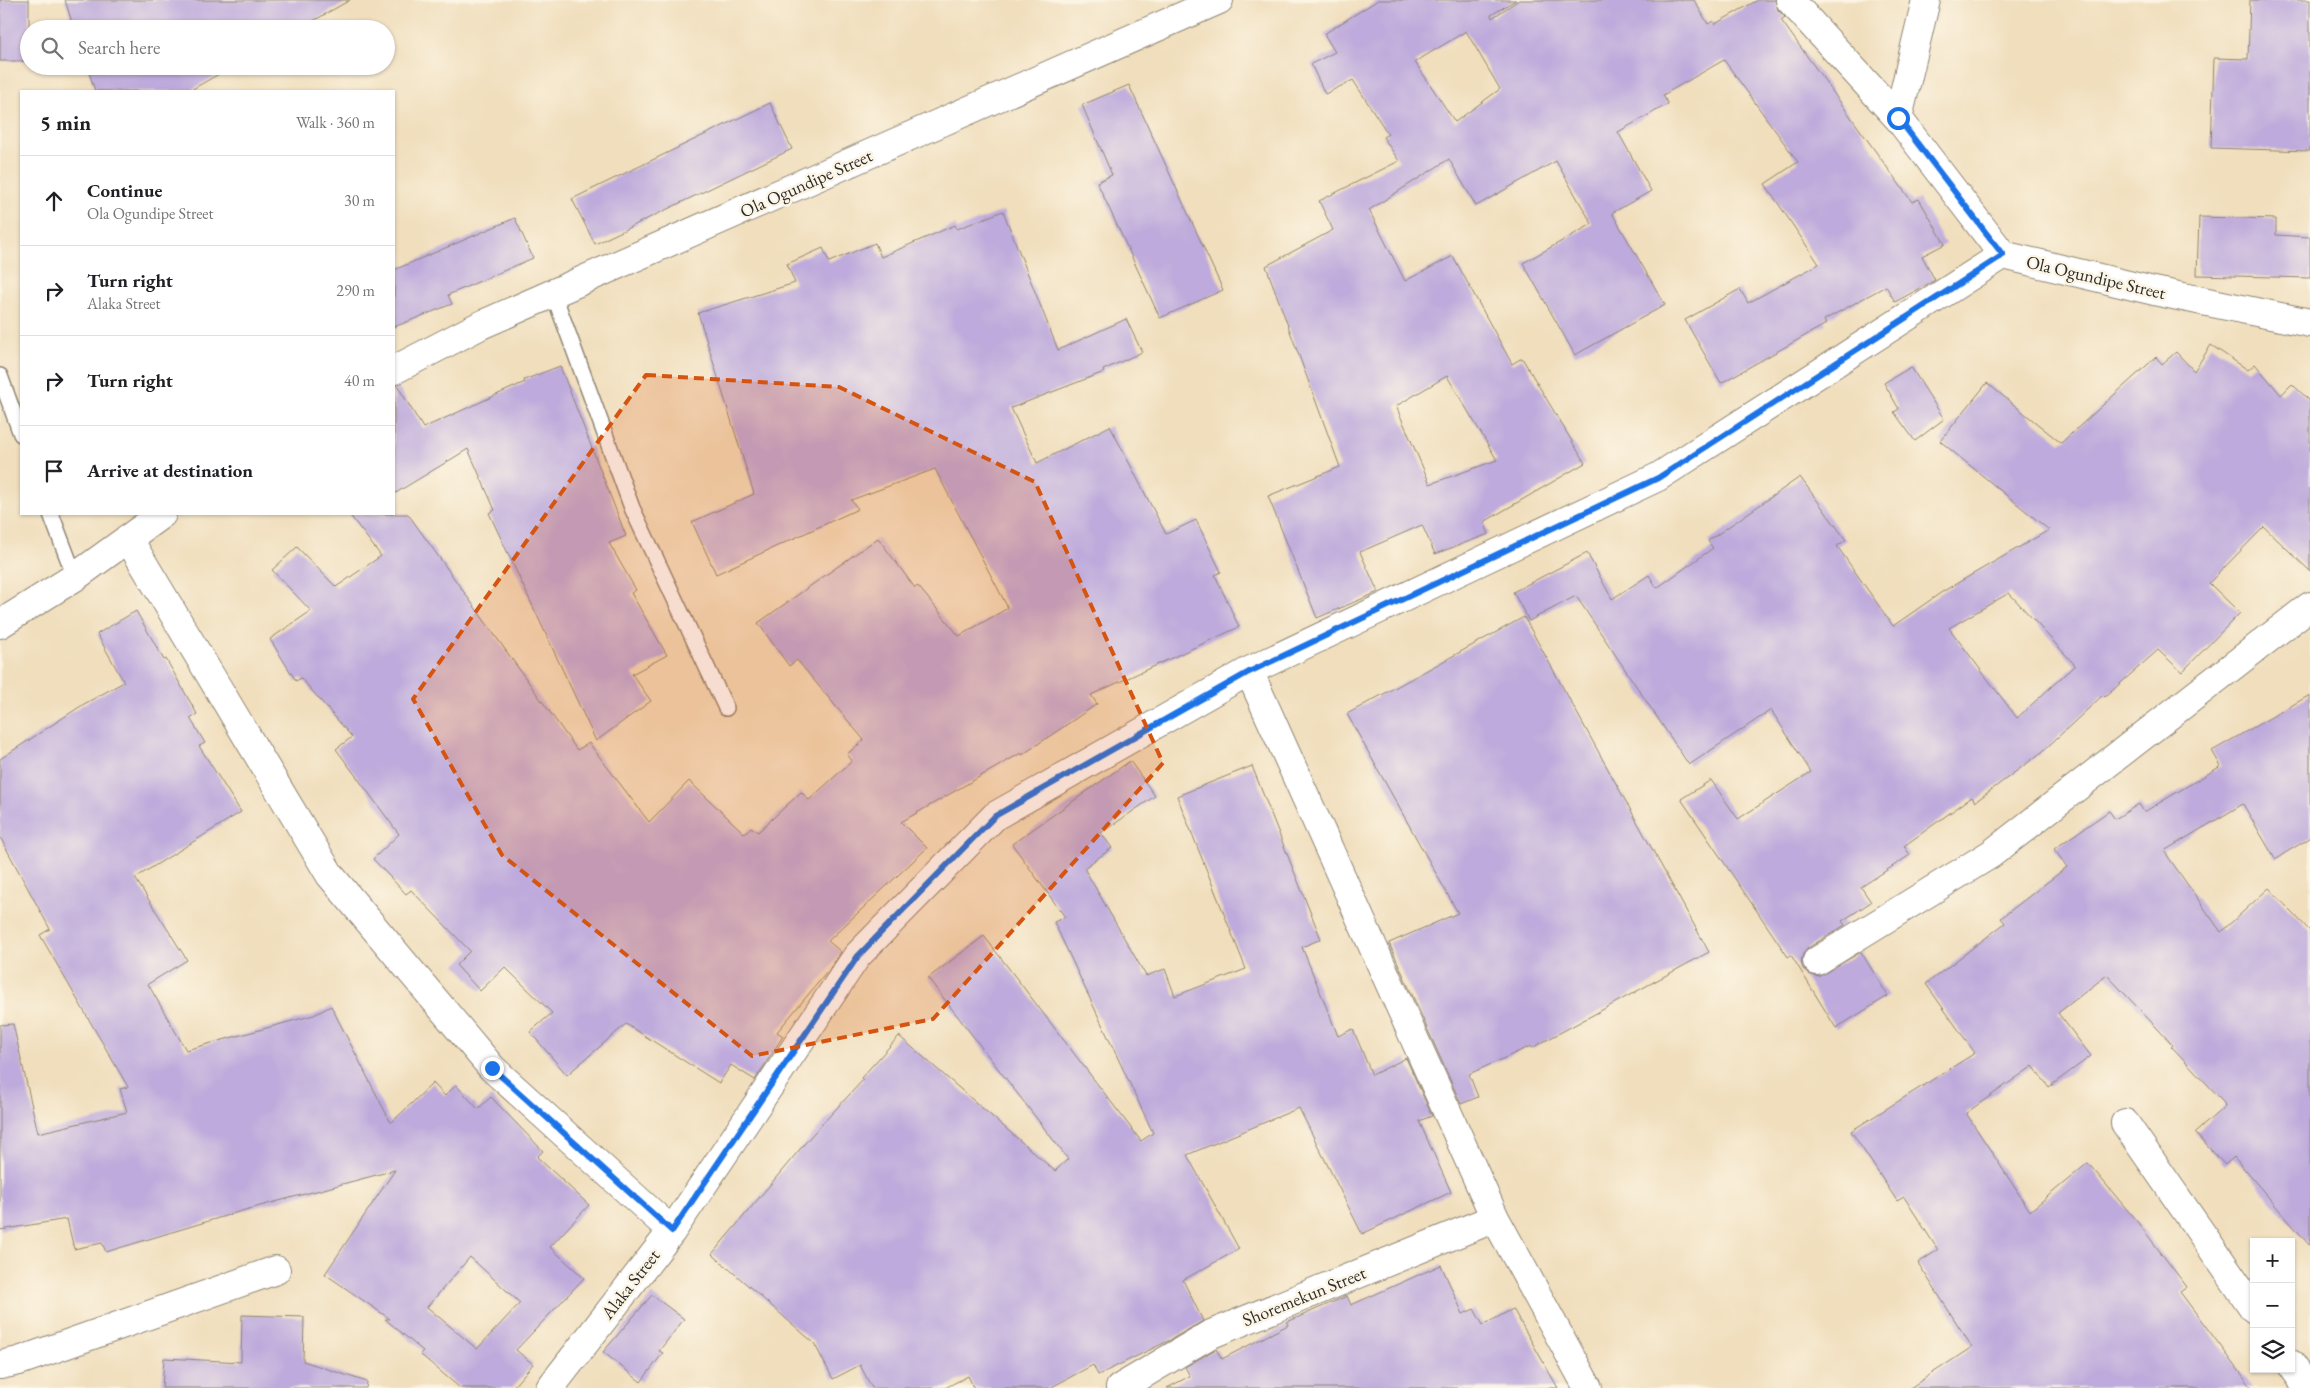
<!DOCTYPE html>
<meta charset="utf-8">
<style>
:root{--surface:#fff;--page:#f6f6f6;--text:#202124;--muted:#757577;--line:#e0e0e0}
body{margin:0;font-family:"EB Garamond",serif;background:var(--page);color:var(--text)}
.controls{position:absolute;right:15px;bottom:15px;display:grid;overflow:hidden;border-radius:0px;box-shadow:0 1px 4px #0004}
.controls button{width:45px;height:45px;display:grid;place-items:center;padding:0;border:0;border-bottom:1px solid var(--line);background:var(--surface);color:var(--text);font:25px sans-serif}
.stop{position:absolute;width:15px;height:15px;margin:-11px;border:4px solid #1a73e8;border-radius:50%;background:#fff}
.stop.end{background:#1a73e8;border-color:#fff;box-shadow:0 1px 5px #0008}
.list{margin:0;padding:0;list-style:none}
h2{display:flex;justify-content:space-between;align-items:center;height:65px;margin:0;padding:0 20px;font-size:21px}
h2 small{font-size:16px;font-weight:400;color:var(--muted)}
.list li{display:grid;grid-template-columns:32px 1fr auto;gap:15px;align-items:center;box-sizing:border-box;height:90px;padding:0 20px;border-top:1px solid var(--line)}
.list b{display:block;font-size:19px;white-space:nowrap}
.list p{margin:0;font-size:16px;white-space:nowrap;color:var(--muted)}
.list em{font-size:16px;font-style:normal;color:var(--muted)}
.icon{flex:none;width:28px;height:28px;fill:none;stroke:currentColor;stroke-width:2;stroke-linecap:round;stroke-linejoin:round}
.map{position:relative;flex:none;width:2310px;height:1388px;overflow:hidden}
.search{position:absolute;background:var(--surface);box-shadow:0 1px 4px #0004;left:20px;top:20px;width:375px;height:55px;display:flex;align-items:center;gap:12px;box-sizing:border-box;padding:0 18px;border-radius:28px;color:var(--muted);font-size:19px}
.panel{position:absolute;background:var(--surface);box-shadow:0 1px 4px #0004;left:20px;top:90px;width:375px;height:425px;border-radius:0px}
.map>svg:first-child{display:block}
.building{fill:#beaadc;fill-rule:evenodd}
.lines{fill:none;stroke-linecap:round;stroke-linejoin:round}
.lane-casing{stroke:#8e8474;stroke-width:18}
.street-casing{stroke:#8e8474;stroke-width:30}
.lane{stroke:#fff;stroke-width:15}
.street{stroke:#fff;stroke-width:28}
.route{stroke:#1a73e8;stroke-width:6}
.marked{fill:#d5540f;fill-opacity:0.2;stroke:#d5540f;stroke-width:4;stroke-dasharray:10 6;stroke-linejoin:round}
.labels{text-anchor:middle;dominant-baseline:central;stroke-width:5;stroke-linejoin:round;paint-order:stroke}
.street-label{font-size:18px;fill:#2b2b2b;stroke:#fcf5e5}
</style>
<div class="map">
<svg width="2310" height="1388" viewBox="0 0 2310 1388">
<rect width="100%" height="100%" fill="#fcf5e5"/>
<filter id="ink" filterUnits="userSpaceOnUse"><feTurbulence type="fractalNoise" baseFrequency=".02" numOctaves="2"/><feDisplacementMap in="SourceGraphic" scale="10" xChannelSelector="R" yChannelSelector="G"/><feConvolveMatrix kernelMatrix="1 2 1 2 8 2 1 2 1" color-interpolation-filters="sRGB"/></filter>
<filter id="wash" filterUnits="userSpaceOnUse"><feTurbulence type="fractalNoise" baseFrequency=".0096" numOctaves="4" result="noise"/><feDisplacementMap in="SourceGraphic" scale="20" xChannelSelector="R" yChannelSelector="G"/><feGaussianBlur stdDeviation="1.12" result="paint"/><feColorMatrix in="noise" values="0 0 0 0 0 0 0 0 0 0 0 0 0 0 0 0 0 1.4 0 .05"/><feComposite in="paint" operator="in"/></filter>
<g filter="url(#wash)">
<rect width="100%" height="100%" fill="#f0debc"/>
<g id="blocks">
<path class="building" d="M 0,0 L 29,0 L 29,61 L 0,61 Z
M 65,0 L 350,0 L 299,29 L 74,29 Z
M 1378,0 L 1516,0 L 1491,15 L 1492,18 L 1519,0 L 1694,0 L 1708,24 L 1713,21 L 1715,24 L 1758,0 L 1775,0 L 1778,10 L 1785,17 L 1781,20 L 1912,202 L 1919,199 L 1945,244 L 1922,256 L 1935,280 L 1895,302 L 1886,286 L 1824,320 L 1826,324 L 1721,383 L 1685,320 L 1740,289 L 1748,303 L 1819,264 L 1765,184 L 1798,162 L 1724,60 L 1663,95 L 1668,104 L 1618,132 L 1651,191 L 1612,213 L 1665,305 L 1575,355 L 1523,263 L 1592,224 L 1556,161 L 1476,206 L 1449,159 L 1369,210 L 1405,281 L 1453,256 L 1512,364 L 1522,358 L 1585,463 L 1484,522 L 1489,534 L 1435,554 L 1422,525 L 1360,552 L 1378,592 L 1317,618 L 1268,496 L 1340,467 L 1266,266 L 1333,230 L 1319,201 L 1399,161 L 1383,137 L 1388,134 L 1353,80 L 1325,94 L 1311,64 L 1335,52 L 1324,34 ZM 1466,31 L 1500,89 L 1455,122 L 1415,62 ZM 1447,376 L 1497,460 L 1430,484 L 1396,406 Z
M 2250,0 L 2310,0 L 2310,151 L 2211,148 L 2214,58 L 2248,59 Z
M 87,66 L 233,66 L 189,91 L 95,91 Z
M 1129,85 L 1223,290 L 1160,318 L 1097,182 L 1112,175 L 1082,105 Z
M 770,103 L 792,149 L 595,244 L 572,199 Z
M 1003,211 L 1058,350 L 1126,319 L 1142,352 L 1103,370 L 1104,372 L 1011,408 L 1037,463 L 1110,426 L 1166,534 L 1196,520 L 1221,572 L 1215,575 L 1239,627 L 1091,695 L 1097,704 L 1022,755 L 1021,753 L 901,822 L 927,848 L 828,941 L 841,952 L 828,971 L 777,1032 L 783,1036 L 755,1080 L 731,1065 L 719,1083 L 626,1024 L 567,1075 L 530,1032 L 552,1013 L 505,967 L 480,991 L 456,965 L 470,951 L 411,890 L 406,894 L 373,859 L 399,834 L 336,749 L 352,737 L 301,678 L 296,681 L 270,639 L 311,611 L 272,570 L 297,547 L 336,587 L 381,556 L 349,514 L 408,514 L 577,750 L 589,743 L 649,822 L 689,781 L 745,834 L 751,827 L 758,832 L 801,792 L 809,800 L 852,761 L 847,754 L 864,740 L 797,660 L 789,666 L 758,623 L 878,538 L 915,588 L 918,586 L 959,636 L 1008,608 L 935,469 L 851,500 L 858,509 L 716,574 L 692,522 L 754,494 L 698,313 L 795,283 L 787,264 L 823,248 L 829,262 L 875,243 L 881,257 L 955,225 L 957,229 Z
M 2199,217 L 2276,219 L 2276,235 L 2310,237 L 2310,278 L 2197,275 Z
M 515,218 L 533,258 L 448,295 L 452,304 L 394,327 L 394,270 Z
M 2211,345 L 2248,370 L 2255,364 L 2281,395 L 2292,384 L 2310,401 L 2310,571 L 2264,527 L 2209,583 L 2240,613 L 2182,672 L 2158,650 L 2105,697 L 2103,695 L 2042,752 L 1975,802 L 1972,797 L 1904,846 L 1910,855 L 1861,887 L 1871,902 L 1842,921 L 1845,925 L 1808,948 L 1803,954 L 1801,962 L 1803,969 L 1809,974 L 1818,977 L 1861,952 L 1888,996 L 1836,1028 L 1791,955 L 1788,957 L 1681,799 L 1711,780 L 1738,819 L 1811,772 L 1771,710 L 1689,765 L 1576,596 L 1529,621 L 1513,592 L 1587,553 L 1612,599 L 1649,575 L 1657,588 L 1713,548 L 1708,541 L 1800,477 L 1846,540 L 1837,546 L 1893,626 L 1942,592 L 2049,530 L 1940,441 L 1987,383 L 2061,443 L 2156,357 L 2162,364 L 2176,352 L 2194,371 ZM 2009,593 L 2075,665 L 2017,718 L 1949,628 Z
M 560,366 L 626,536 L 609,543 L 636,590 L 631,593 L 667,655 L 632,674 L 651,701 L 596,741 L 489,513 L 495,510 L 468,449 L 394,494 L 394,386 L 397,385 L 423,428 L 525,382 L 524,380 Z
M 1911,367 L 1944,419 L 1915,441 L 1894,412 L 1899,409 L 1884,383 Z
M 136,611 L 164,660 L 166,659 L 197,714 L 190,718 L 205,743 L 199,746 L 241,812 L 135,878 L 187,960 L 148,984 L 186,1050 L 314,1015 L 331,1006 L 391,1123 L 433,1083 L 445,1096 L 456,1085 L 478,1109 L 491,1097 L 543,1151 L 537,1157 L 589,1205 L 550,1247 L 584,1278 L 516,1350 L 533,1364 L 512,1388 L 460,1388 L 420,1354 L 423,1351 L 385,1319 L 390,1319 L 325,1274 L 395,1170 L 245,1210 L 106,1252 L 102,1243 L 74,1249 L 67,1219 L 0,1230 L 0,1025 L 13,1024 L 38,1133 L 127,1112 L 120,1089 L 128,1087 L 40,935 L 50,929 L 0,837 L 0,759 L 84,704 L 124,682 L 97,634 ZM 470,1257 L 520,1303 L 477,1349 L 427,1307 Z
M 1524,617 L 1709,952 L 1532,1048 L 1531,1046 L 1469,1074 L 1478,1097 L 1461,1104 L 1389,943 L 1458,913 L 1347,714 Z
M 2310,695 L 2310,838 L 2275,859 L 2243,804 L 2164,851 L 2221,932 L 2269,888 L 2310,931 L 2310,1246 L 2234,1157 L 2225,1165 L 2195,1133 L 2225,1106 L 2223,1101 L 2171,1046 L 2173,1045 L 2107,975 L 2058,1013 L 2091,1056 L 2049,1087 L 2033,1066 L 1966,1113 L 2030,1211 L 2088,1163 L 2139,1224 L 2187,1287 L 2180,1292 L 2252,1388 L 1910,1388 L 1972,1347 L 1918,1263 L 1938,1250 L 1904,1197 L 1897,1201 L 1851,1131 L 1975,1053 L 1926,984 L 2005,923 L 2001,918 L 2067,867 L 2054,849 L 2109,811 L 2115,819 L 2139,804 L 2144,812 L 2221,766 L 2212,751 Z
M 1130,761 L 1155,796 L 1101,833 L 1112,848 L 1084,868 L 1146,976 L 1165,969 L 1175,996 L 1246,969 L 1177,796 L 1252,766 L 1321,939 L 1302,947 L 1338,1036 L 1353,1029 L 1372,1075 L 1406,1058 L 1432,1116 L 1419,1121 L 1451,1192 L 1362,1234 L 1299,1108 L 1187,1155 L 1239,1249 L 1183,1280 L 1203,1321 L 1170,1340 L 1098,1375 L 1093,1365 L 1050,1388 L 974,1388 L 968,1376 L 945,1388 L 872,1388 L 860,1365 L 833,1379 L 814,1343 L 712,1254 L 811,1136 L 863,1080 L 861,1078 L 899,1036 L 1055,1171 L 1068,1159 L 928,978 L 984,936 L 1141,1141 L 1153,1133 L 1054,922 L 1065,917 L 1012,844 Z
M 1441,1265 L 1463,1314 L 1474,1309 L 1483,1325 L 1513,1309 L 1558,1388 L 1167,1388 L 1190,1376 L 1185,1367 L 1216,1349 L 1222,1359 L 1288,1325 L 1287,1322 L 1347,1296 L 1351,1305 Z
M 652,1295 L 684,1319 L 659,1351 L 663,1353 L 641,1382 L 603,1352 Z
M 242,1315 L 304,1317 L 303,1361 L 367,1382 L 366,1388 L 162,1388 L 164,1358 L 241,1362 Z"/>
</g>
</g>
<g filter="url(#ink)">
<use href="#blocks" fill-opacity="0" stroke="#8e8474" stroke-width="1"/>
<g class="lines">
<defs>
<path id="lane" d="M 554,295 L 632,508 L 726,708
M 0,376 L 21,434
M 51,514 L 75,577"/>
<path id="street" d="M 1790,0 L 1898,118 L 2003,255 L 2154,291 L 2310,323
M 1898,118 L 1926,0
M 394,370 L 481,325 L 1219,0
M 128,538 L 330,875 L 492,1068 L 672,1231
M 0,624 L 75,577 L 162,514
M 1249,671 L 1495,1218 L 1588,1388
M 1817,961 L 1991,854 L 2310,606
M 2125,1123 L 2254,1309
M 2291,1364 L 2308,1388
M 0,1365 L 19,1361 L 276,1270
M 550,1388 L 672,1231 L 857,956 L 995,816 L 1249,671 L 1658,477 L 2003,255
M 1120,1388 L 1209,1335 L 1495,1218"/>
</defs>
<use href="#lane" class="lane-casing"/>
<use href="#street" class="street-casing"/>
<use href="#lane" class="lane"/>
<use href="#street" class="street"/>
</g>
</g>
<g class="lines" filter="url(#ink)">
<path class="route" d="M 492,1068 L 672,1231 L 858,956 L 995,816 L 1249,672 L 1658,478 L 2003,255 L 1898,118"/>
</g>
<path class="marked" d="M 646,375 L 839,387 L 1035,482 L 1163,763 L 933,1019 L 752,1056 L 502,855 L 413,699 Z"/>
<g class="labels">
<g class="street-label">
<text transform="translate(806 183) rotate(-24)">Ola Ogundipe Street</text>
<text transform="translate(2096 277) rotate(13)">Ola Ogundipe Street</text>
<text transform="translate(630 1284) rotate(-52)">Alaka Street</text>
<text transform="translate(1304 1296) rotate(-22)">Shoremekun Street</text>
</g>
</g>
</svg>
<div class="controls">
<button>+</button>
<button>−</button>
<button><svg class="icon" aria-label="layers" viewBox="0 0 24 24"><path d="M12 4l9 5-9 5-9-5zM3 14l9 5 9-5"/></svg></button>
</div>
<div class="stop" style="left:1898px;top:118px"></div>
<div class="stop end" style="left:492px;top:1068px"></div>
<div class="search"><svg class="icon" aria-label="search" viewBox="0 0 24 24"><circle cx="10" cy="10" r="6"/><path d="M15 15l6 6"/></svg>Search here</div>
<section class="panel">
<h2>5 min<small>Walk · 360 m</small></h2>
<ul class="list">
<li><svg class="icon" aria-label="ahead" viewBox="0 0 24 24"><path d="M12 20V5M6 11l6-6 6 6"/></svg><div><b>Continue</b><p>Ola Ogundipe Street</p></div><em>30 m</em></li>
<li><svg class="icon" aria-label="right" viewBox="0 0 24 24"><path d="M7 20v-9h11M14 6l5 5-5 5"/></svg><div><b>Turn right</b><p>Alaka Street</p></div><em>290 m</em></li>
<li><svg class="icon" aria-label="right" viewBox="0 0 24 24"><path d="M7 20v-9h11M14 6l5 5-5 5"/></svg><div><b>Turn right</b></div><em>40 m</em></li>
<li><svg class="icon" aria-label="arrive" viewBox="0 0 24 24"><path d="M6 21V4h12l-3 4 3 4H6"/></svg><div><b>Arrive at destination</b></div></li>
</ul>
</section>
</div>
